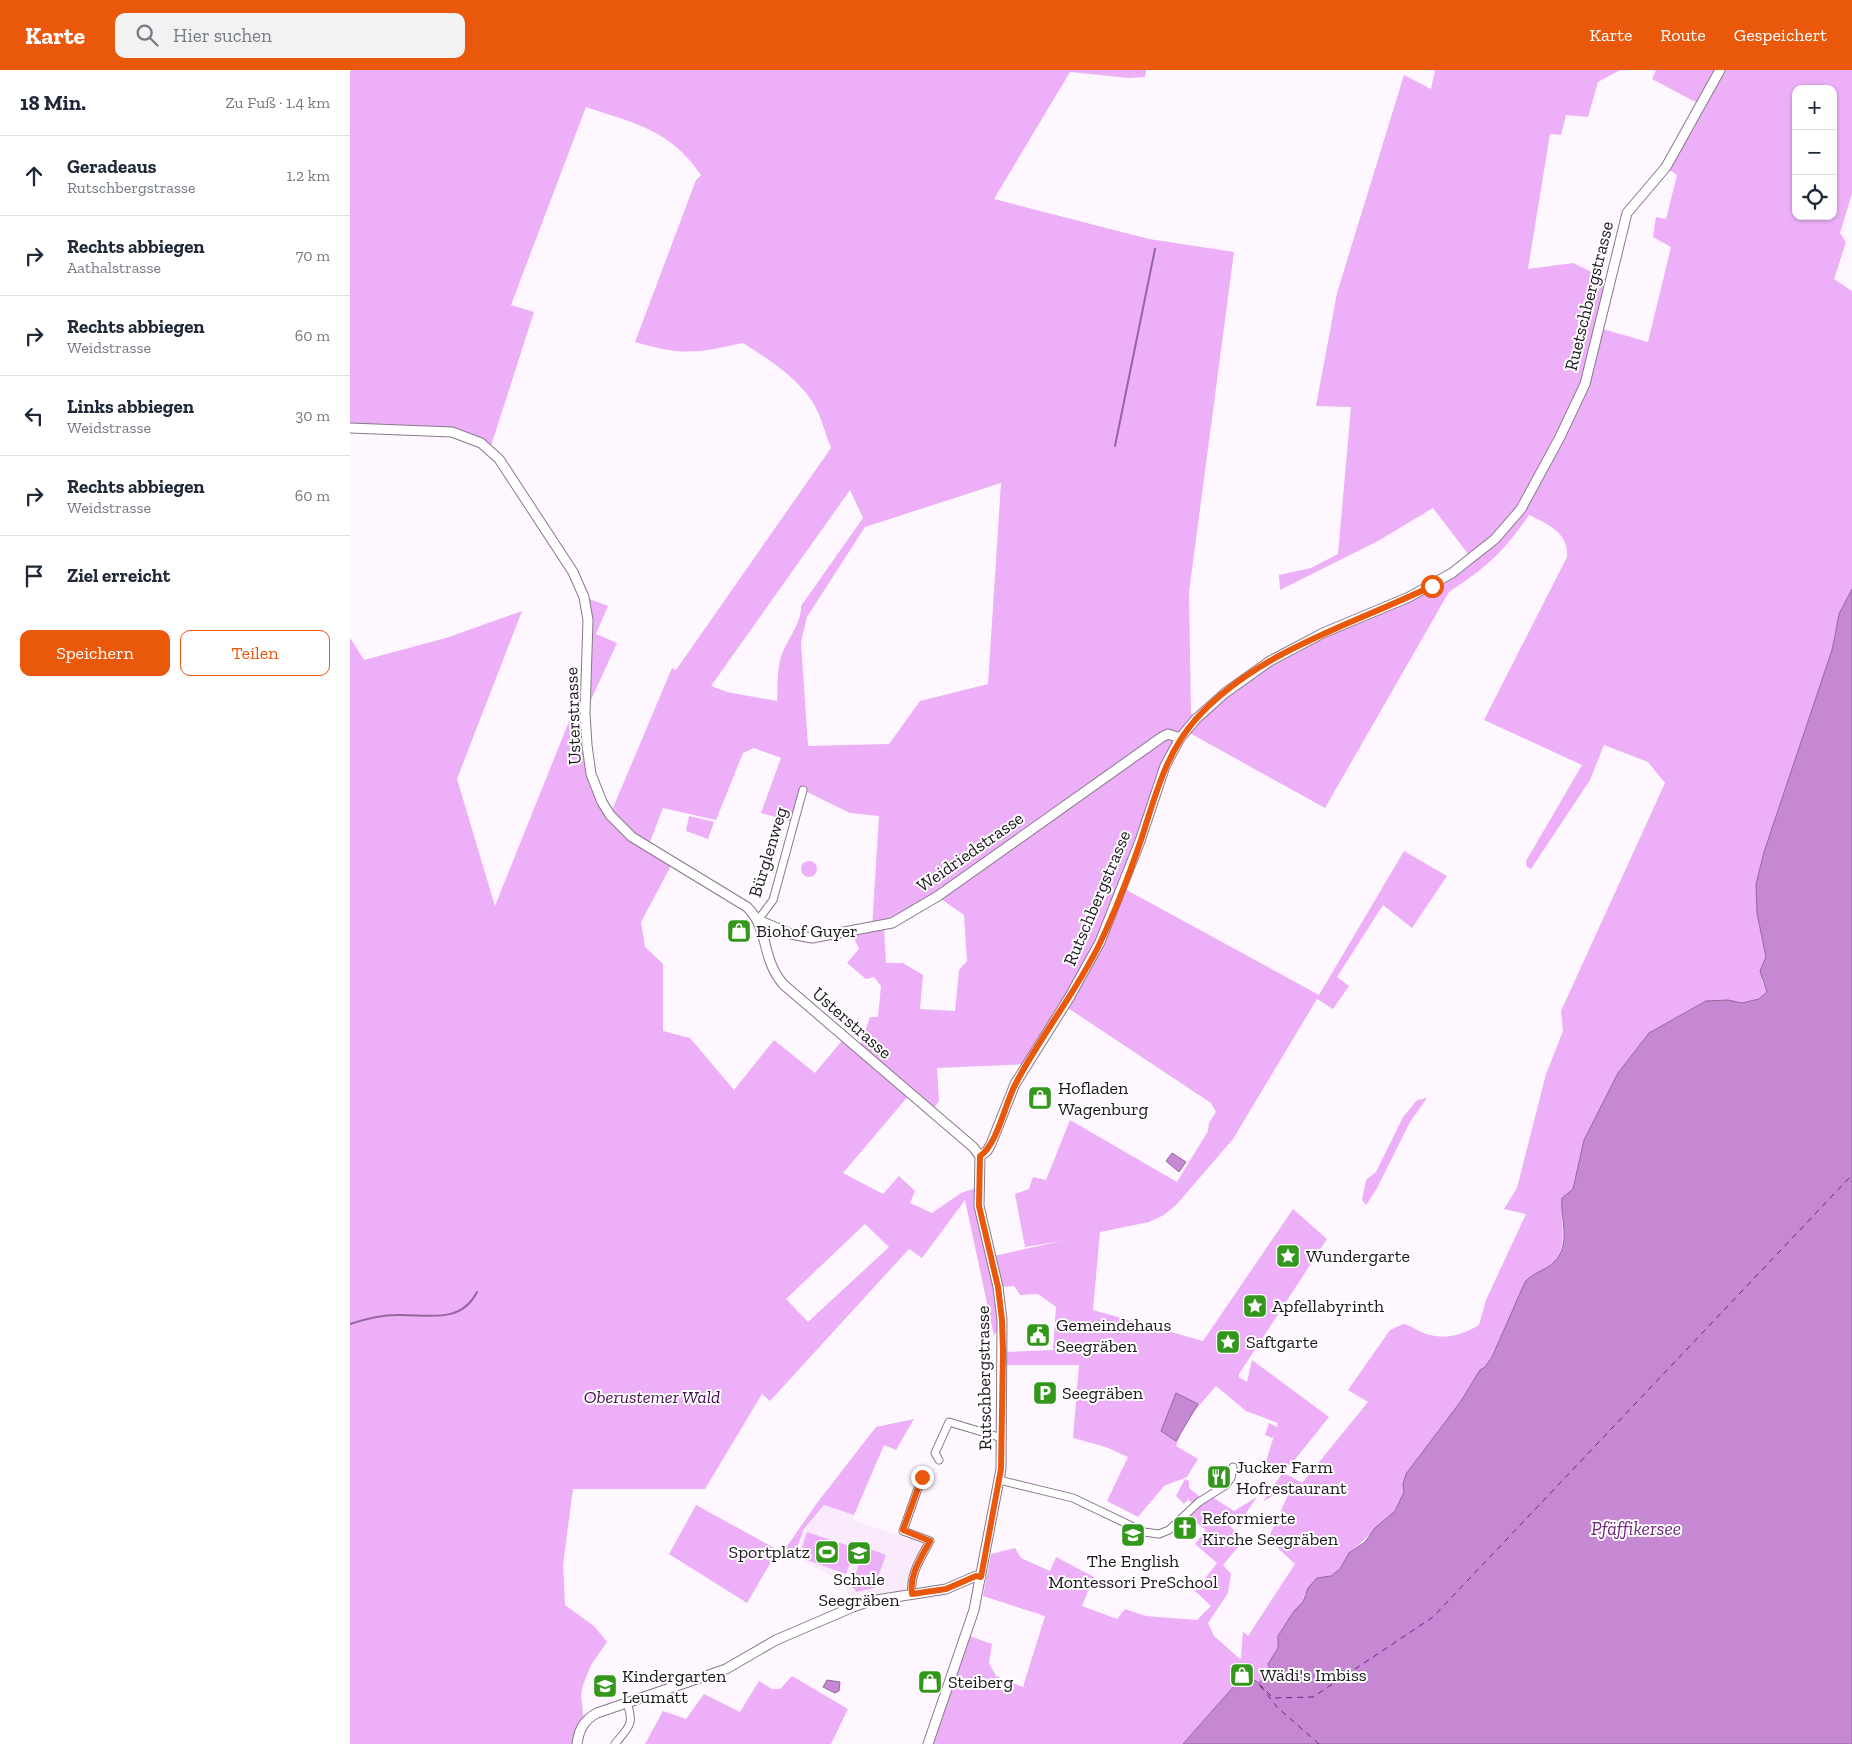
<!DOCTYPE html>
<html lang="de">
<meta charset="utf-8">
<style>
:root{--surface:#fff;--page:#f2f2f3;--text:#1f2937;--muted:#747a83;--line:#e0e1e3;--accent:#ea580c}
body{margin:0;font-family:"Zilla Slab",serif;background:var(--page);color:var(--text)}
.controls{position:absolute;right:15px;top:15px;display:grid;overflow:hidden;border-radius:10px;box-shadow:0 1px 4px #0004}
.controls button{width:45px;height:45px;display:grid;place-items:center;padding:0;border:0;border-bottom:1px solid var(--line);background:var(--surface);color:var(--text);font:25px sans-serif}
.stop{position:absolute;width:15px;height:15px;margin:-11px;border:4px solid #ea580c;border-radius:50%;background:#fff}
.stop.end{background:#ea580c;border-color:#fff;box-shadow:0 1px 5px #0008}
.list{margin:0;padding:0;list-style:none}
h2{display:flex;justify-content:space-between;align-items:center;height:65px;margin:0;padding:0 20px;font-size:21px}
h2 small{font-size:16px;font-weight:400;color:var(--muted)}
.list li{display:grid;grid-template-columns:32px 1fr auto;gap:15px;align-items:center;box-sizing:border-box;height:80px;padding:0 20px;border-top:1px solid var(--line)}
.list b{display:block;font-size:19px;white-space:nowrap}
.list p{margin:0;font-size:16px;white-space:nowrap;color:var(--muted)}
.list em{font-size:16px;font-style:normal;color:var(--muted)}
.actions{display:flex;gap:10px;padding:15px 20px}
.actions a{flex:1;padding:11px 0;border:1px solid var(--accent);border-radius:10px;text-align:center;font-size:18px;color:var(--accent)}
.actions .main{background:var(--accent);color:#fff}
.icon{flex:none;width:28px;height:28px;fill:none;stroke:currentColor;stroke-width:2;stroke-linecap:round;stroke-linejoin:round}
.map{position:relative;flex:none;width:1502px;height:1674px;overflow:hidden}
header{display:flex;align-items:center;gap:30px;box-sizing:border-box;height:70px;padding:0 25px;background:var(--accent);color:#fff}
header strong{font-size:24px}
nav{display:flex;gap:28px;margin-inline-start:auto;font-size:18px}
.search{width:350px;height:45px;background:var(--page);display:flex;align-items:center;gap:12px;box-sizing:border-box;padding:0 18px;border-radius:10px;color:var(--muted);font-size:19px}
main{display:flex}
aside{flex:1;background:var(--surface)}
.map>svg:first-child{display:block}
.built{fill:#f9ebfb}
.green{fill:#ecaff8;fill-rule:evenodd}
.water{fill:#c688d3;stroke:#93669c}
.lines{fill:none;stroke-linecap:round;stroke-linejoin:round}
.stream{stroke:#93669c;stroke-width:2}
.ferry{stroke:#6d227c;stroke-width:1;stroke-dasharray:6 5;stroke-linecap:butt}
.minor-casing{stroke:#88788b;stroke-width:9}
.tertiary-casing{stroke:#88788b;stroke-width:11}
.minor{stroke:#fff;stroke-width:7}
.tertiary{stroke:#fff;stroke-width:9}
.route{stroke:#ea580c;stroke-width:6}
.labels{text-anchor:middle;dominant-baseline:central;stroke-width:4;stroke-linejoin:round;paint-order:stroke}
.street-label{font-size:18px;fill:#1c161d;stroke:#fff}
.poi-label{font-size:18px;fill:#1c161d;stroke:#fff;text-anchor:start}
.park-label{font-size:18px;font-style:italic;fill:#460b51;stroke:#fff}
.water-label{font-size:19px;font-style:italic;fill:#6d227c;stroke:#fff}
</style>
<header>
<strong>Karte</strong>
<div class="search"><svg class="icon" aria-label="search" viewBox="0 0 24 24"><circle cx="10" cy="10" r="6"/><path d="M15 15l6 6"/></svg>Hier suchen</div>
<nav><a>Karte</a><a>Route</a><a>Gespeichert</a></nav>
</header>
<main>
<aside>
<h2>18 Min.<small>Zu Fuß · 1.4 km</small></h2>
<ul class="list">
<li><svg class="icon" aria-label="ahead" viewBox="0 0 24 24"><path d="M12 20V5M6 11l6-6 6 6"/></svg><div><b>Geradeaus</b><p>Rutschbergstrasse</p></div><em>1.2 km</em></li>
<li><svg class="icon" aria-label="right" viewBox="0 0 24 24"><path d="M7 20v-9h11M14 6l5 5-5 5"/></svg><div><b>Rechts abbiegen</b><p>Aathalstrasse</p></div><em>70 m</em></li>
<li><svg class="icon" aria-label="right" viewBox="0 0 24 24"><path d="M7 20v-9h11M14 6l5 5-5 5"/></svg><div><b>Rechts abbiegen</b><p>Weidstrasse</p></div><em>60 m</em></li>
<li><svg class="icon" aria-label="left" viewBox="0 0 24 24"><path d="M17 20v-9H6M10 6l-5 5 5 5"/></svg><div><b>Links abbiegen</b><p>Weidstrasse</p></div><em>30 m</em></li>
<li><svg class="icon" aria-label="right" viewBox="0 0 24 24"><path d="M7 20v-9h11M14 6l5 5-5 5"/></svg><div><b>Rechts abbiegen</b><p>Weidstrasse</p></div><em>60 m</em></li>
<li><svg class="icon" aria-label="arrive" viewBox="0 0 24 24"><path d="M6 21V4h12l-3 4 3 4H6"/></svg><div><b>Ziel erreicht</b></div></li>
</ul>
<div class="actions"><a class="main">Speichern</a><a>Teilen</a></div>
</aside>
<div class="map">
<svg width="1502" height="1674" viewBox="0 0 1502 1674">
<rect width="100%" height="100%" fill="#fef7ff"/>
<path class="built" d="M 474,1435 L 504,1445 L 503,1450 L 551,1466 L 552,1462 L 564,1466 L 563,1470 L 573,1474 L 574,1478 L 559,1507 L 556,1520 L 527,1524 L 502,1533 L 493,1512 L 446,1487 L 454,1460 Z"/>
<path class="green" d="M 0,0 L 796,0 L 795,7 L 779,8 L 720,2 L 644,129 L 799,169 L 884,182 L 839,522 L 841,643 L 846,649 L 920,591 L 1059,527 L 1122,489 L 1083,438 L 1028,471 L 930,520 L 929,505 L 961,498 L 988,484 L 1001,337 L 966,336 L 987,223 L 1054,5 L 1081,19 L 1085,0 L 1270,0 L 1248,12 L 1238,47 L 1216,45 L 1211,65 L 1200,64 L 1178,199 L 1223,193 L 1260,211 L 1249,258 L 1298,272 L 1321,177 L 1303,167 L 1306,147 L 1316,149 L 1327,105 L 1316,97 L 1351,35 L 1302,9 L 1306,0 L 1502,0 L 1502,124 L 1490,163 L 1496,172 L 1484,209 L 1502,221 L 1502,519 C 1491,539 1484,558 1482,580 L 1414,782 L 1406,814 L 1407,843 L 1416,887 L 1412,911 L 1417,922 L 1409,929 L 1392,933 L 1378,930 L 1356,931 L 1299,963 L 1268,1003 L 1234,1070 L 1223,1119 C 1201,1134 1221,1164 1208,1186 C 1201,1199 1185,1201 1175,1212 L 1142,1287 L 1135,1297 L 1130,1300 L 1111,1331 L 1056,1404 L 1054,1422 L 1045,1441 L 1002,1481 L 990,1499 L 954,1525 L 953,1532 L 944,1541 L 928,1566 L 928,1578 L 922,1588 L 918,1604 L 908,1613 L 889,1617 L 886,1614 L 833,1674 L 576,1674 L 617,1565 L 642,1574 L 639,1593 L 646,1606 L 673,1617 L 695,1546 L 633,1526 L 641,1484 L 665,1478 L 671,1488 L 700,1501 L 706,1487 L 744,1507 L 732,1536 L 767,1549 L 775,1539 L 796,1546 L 847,1550 L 861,1536 L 845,1521 L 867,1493 L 845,1474 L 856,1460 L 839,1447 L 859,1425 L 884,1441 L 907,1427 L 894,1446 L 879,1455 L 894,1470 L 873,1495 L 881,1504 L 878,1523 L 858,1553 L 864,1566 L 890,1589 L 896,1582 L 891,1587 L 893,1561 L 898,1566 L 945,1494 L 918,1469 L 939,1423 L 934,1418 L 913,1432 L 931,1405 L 930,1401 L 912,1403 L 924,1366 L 922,1368 L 915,1365 L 919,1353 L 927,1357 L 928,1353 L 896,1341 L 866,1316 L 835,1352 L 826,1376 L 848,1389 L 837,1407 L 814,1416 L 788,1447 L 757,1431 L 778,1387 L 756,1377 L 723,1368 L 729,1295 L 653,1295 L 653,1282 L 703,1280 L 706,1237 L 688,1224 L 670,1225 L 664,1216 L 648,1217 L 652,1250 L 644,1266 L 615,1130 L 572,1188 L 559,1179 L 420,1331 L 412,1324 L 355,1419 L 223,1419 L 213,1495 L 215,1535 L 244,1556 L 257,1572 L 241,1595 L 233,1615 L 231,1625 L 234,1653 L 227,1674 L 0,1674 L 0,568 L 14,590 L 96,568 L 172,541 L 107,709 L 145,836 L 236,609 L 234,527 L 258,536 L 246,564 L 267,573 L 235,643 L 239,690 L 260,745 L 322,598 L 326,600 L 481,378 C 475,363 471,345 462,331 C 445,306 418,289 393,273 C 346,283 333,286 285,272 L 346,110 L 351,105 C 319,59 286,54 236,37 L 161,235 L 184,242 L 140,379 L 116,365 L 0,358 ZM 1446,19 L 1483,19 L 1483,146 L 1446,146 ZM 651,413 L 638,614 L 570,631 L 539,674 L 458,676 L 451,572 L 457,547 L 515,457 ZM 500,420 L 513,448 L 451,536 C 452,555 434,572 430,591 C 427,604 428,618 427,631 L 377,622 L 361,616 ZM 1179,445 C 1198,454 1219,463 1217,487 L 1134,650 L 1232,695 L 1176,791 L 1177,797 L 1181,799 L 1240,710 L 1254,675 L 1298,692 L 1315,713 L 1211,941 L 1213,961 L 1196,1004 L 1167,1118 L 1154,1139 L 1176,1144 L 1136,1230 L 1129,1255 C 1111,1266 1092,1271 1071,1262 C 1065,1259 1060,1255 1053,1254 L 1040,1260 L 998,1320 L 1018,1332 L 952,1413 L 931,1401 L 943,1392 L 979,1347 L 902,1290 L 897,1312 L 889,1307 L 889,1304 L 977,1169 L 943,1139 L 853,1271 L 743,1240 L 750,1162 L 799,1152 L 814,1145 L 827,1134 L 883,1069 L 967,929 L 983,939 L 999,916 L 987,907 L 1033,835 L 1062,858 L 1097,806 L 1054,781 L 969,925 L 773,818 L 823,681 L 836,661 L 975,738 L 1099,522 C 1137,497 1153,483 1179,445 ZM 404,678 L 431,688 L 411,743 L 443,752 L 453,720 L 500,743 L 529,746 L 522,858 L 501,861 L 509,879 L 497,893 L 516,909 L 524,907 L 531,916 L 528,947 L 520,947 L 509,979 L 495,967 L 465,1003 L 424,970 L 384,1020 L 340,968 L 313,961 L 313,894 L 295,877 L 291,852 L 323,792 L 298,777 L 313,738 L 366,750 L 393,683 ZM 587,826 L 614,845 L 617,891 L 609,900 L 605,941 L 570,939 L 573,905 L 553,893 L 536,893 L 534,856 ZM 715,936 L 861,1033 L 866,1042 L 859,1053 L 858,1061 L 827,1112 L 720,1050 L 696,1110 L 683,1107 L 679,1119 L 665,1124 L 675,1177 L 711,1171 L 644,1186 L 629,1117 L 611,1123 L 582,1143 L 560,1133 L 565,1121 L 549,1106 L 533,1124 L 493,1103 L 560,1024 L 581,1042 L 589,1031 L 587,998 L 677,994 ZM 515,1154 L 539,1177 L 458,1252 L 436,1229 Z
M 339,746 L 364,752 L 358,769 L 336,761 Z
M451 799a8 8 0 1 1 16 0a8 8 0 1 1-16 0Z
M 1077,1028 L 1060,1052 L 1026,1120 L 1016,1135 L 1012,1130 L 1016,1110 L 1026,1102 L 1053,1047 L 1067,1030 Z
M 564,1349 L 546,1380 L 534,1375 L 504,1445 L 474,1435 L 454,1459 L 443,1488 L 433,1482 L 467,1433 L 526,1357 Z
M 835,1409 L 839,1411 L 839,1418 L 850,1427 L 843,1434 L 838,1429 L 834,1434 L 826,1426 Z
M 346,1435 L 428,1480 L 397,1533 L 319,1484 Z
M 457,1462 L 505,1478 L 496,1504 L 449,1487 Z
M 515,1477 L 536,1485 L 524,1518 L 506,1522 L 505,1519 L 501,1517 Z
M 442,1606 L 498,1639 L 481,1674 L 295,1674 L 313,1641 L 336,1649 L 354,1624 L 390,1642 L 409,1611 L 422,1619 L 430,1619 Z"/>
<path class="water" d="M 1502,519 L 1502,1674 L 833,1674 L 886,1614 L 889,1616 L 897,1606 L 909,1613 L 920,1600 L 918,1594 L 928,1578 L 928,1566 L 944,1541 L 953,1532 L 958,1518 L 967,1508 L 981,1506 L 990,1499 L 999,1483 L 1015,1472 L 1025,1458 L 1045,1441 L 1054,1422 L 1053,1414 L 1056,1404 L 1111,1331 L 1130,1300 L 1135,1297 L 1142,1287 L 1175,1212 C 1183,1202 1195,1201 1204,1192 C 1222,1174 1210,1149 1212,1128 L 1223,1119 L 1234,1070 L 1268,1003 L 1299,963 L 1356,931 L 1378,930 L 1392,933 L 1409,929 L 1417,922 L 1410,901 L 1416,887 L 1407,843 L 1406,814 L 1414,782 L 1482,580 L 1489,544 Z
M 822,1083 L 836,1092 L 829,1102 L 816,1091 Z
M 826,1323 L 848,1334 L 826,1371 L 811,1361 Z
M 477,1610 L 490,1612 L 489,1621 L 485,1623 L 473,1617 Z"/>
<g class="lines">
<path class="stream" d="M 765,376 L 805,179
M 0,1254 C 15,1249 31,1245 47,1245 C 77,1244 110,1255 127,1222"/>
<path class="ferry" d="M 969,1674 L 927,1637 L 908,1613 L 923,1628 L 963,1627 L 1083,1547 L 1502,1105"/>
<defs>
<path id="minor" d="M 408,850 L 423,830 L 453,720
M 589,1390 L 585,1383 L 599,1352 L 652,1368
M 649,1410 L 723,1428 L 794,1462 L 809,1464 L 819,1460 L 849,1432 L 876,1415 L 881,1408 L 883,1397
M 562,1525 C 559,1505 571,1488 580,1471 L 553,1461 L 572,1407
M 265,1674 C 278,1657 285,1656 277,1633"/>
<path id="tertiary" d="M 0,358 L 102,362 L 131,373 L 149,389 L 223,502 L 234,527 L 238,550 L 235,643 L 237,675 L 241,704 L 252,732 L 260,745 L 282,767 L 397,837 C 420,859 410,888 434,915 L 623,1077 L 630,1086 L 629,1136 L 648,1217 L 652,1250 L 651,1399 L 624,1540 L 578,1674
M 408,850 L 441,864 L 462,868 L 542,853 L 588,826 L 812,667 L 818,664 L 830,668
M 630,1086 L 637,1081 L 641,1074 L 665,1014 L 719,928 L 750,872 L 790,771 L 815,696 L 830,668 L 846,649 L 875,623 L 920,591 L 973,563 L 1059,527 L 1102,503 L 1145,469 L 1171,439 L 1210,367 L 1235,314 L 1277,143 L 1316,97 L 1370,0
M 227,1674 C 229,1659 234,1650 247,1643 L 376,1599 L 426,1570 L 503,1537 L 520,1531 L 596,1519 L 626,1506 L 631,1507"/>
</defs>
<use href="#minor" class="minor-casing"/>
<use href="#tertiary" class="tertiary-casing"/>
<use href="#minor" class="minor"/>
<use href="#tertiary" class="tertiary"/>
</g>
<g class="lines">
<path class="route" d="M 572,1407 L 553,1460 L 580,1471 C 571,1488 559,1505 562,1524 L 596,1519 L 626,1506 L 631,1507 L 651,1399 L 653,1282 L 652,1250 L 648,1217 L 629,1136 L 630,1086 C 647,1075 655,1034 665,1015 C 690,966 726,923 750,873 C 766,840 779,805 791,770 C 805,727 815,684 846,649 C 907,581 1002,555 1082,516"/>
</g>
<defs>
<symbol id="shop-square" viewBox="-11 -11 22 22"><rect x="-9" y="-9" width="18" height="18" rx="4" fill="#33971c" stroke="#fff"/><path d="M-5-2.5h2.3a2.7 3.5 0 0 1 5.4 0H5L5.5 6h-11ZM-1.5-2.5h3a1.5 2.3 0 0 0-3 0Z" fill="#fff"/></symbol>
<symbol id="sight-square" viewBox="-11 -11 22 22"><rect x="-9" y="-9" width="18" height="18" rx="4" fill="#33971c" stroke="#fff"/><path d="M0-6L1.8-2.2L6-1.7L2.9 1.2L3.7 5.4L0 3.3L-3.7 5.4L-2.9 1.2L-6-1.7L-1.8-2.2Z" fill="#fff"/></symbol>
<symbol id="civic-square" viewBox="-11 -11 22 22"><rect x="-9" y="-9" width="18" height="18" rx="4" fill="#33971c" stroke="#fff"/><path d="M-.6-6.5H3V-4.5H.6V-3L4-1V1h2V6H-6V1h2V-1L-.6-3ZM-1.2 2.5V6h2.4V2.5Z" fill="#fff"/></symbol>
<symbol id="parking-square" viewBox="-11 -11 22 22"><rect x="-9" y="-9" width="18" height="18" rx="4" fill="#33971c" stroke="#fff"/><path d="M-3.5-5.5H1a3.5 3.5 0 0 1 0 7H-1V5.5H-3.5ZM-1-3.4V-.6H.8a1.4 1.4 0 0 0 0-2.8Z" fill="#fff"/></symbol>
<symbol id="restaurant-square" viewBox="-11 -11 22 22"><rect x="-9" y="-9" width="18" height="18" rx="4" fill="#33971c" stroke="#fff"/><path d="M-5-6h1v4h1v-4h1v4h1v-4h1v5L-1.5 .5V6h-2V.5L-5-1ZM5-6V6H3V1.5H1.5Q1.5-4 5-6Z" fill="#fff"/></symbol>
<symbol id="church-square" viewBox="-11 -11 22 22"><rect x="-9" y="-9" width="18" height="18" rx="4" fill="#33971c" stroke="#fff"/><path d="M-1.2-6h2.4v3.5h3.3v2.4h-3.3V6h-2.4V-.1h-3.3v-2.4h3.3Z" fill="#fff"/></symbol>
<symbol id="school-square" viewBox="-11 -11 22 22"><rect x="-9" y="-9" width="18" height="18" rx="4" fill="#33971c" stroke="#fff"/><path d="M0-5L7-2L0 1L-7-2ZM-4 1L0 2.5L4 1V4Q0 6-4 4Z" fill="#fff"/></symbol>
<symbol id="stadium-square" viewBox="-11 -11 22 22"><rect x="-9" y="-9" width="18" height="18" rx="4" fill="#33971c" stroke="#fff"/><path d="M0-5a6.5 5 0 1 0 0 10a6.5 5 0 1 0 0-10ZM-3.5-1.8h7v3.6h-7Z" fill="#fff"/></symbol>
</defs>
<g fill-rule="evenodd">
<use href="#shop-square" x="375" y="847" width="28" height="28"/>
<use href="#shop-square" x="676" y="1014" width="28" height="28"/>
<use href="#sight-square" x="924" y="1172" width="28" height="28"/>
<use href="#sight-square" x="891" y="1222" width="28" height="28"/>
<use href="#civic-square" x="674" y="1251" width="28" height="28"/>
<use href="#sight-square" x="864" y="1258" width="28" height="28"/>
<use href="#parking-square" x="681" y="1309" width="28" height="28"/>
<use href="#restaurant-square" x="855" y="1393" width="28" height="28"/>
<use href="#church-square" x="821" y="1444" width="28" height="28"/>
<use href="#school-square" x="769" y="1451" width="28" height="28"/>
<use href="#stadium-square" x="463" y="1468" width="28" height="28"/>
<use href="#school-square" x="495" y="1469" width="28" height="28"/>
<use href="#shop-square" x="878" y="1591" width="28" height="28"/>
<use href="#shop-square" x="566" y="1598" width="28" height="28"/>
<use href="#school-square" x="241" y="1602" width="28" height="28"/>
</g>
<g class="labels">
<g class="street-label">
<text transform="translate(1239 226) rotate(-76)">Ruetschbergstrasse</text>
<text transform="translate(223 646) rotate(-92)">Usterstrasse</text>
<text transform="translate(418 782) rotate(-73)">Bürglenweg</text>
<text transform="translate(620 782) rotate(-35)">Weidriedstrasse</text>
<text transform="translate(747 828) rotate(-67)">Rutschbergstrasse</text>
<text transform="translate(502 953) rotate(41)">Usterstrasse</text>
<text transform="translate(634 1308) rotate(-91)">Rutschbergstrasse</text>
</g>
<g class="poi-label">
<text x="406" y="861">Biohof Guyer</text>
<text x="708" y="1018">Hofladen<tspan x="708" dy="21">Wagenburg</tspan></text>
<text x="956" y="1186">Wundergarte</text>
<text x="922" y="1236">Apfellabyrinth</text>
<text x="706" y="1255">Gemeindehaus<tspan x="706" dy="21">Seegräben</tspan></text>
<text x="896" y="1272">Saftgarte</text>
<text x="712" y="1323">Seegräben</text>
<text x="886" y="1397">Jucker Farm<tspan x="886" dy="21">Hofrestaurant</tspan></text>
<text x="852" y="1448">Reformierte<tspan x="852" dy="21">Kirche Seegräben</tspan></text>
<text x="460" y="1482" text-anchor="end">Sportplatz</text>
<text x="783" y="1491" text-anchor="middle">The English<tspan x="783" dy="21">Montessori PreSchool</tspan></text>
<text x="509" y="1509" text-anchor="middle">Schule<tspan x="509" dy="21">Seegräben</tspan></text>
<text x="910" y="1605">Wädi's Imbiss</text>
<text x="272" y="1606">Kindergarten<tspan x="272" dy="21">Leumatt</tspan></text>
<text x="598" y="1612">Steiberg</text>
</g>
<g class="park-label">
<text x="302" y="1327">Oberustemer Wald</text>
</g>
<g class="water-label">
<text x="1286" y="1458">Pfäffikersee</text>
</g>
</g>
</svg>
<div class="controls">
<button>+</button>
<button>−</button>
<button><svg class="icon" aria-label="locate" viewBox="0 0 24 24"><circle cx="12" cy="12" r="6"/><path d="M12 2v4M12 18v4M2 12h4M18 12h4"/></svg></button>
</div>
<div class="stop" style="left:1082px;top:516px"></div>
<div class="stop end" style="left:572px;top:1407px"></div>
</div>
</main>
